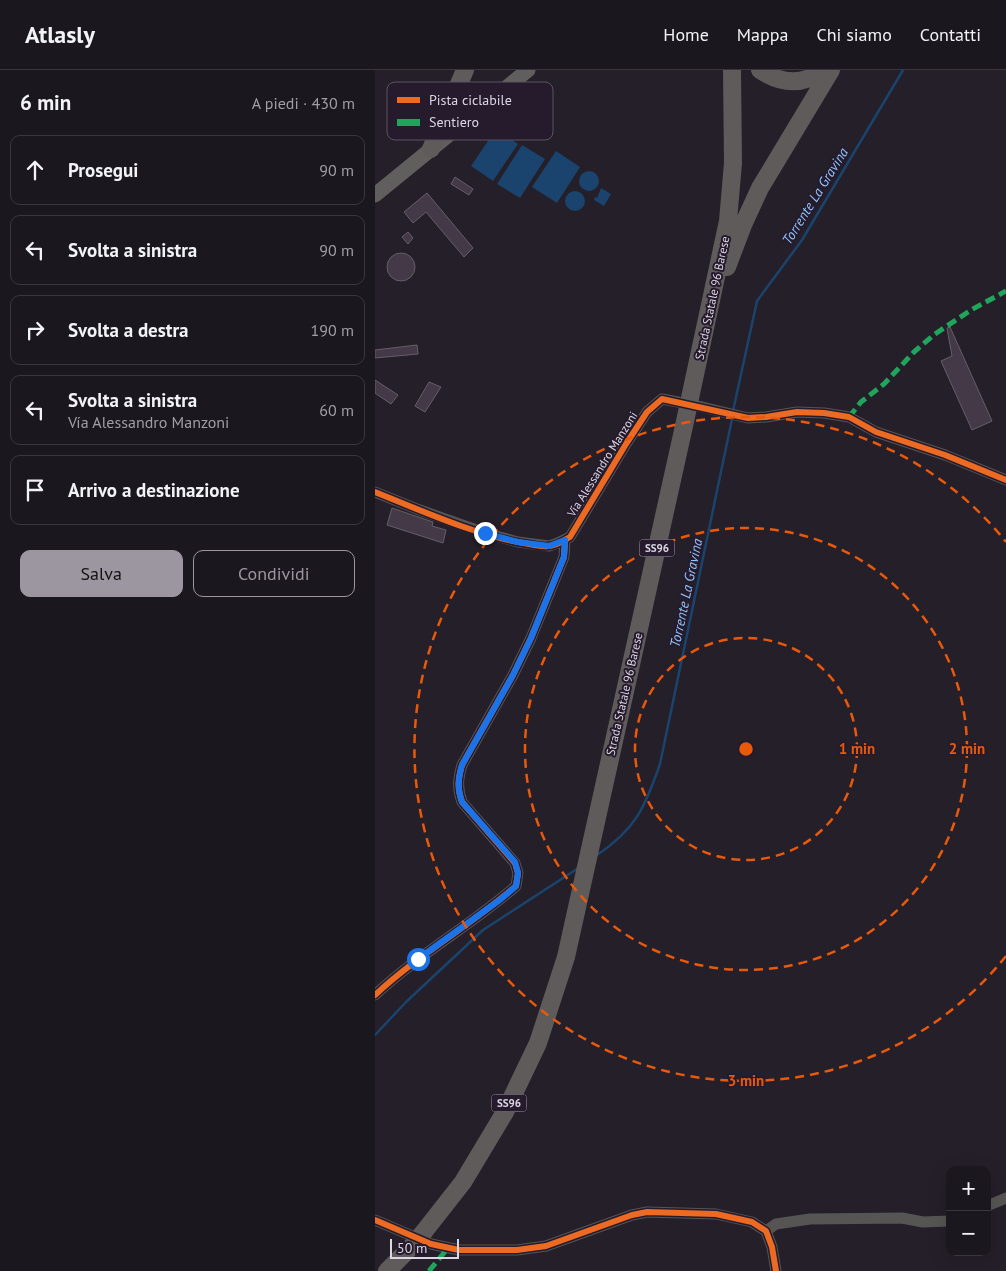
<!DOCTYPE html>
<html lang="it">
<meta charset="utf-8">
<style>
:root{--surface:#1b171f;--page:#242028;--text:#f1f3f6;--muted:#a09fa4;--line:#39363d;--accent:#9c96a1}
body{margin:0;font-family:"PT Sans",sans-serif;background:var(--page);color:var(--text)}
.controls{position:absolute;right:15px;bottom:15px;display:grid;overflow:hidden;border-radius:10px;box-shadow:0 5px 20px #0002}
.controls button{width:45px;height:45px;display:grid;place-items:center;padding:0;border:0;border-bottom:1px solid var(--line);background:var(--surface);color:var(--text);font:25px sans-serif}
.scale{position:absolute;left:15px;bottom:12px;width:69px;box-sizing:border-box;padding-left:5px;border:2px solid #dcd6e2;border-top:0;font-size:14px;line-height:18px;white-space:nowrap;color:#dcd6e2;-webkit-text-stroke:4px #251b2d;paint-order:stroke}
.stop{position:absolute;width:15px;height:15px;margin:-11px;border:4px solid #1a73e8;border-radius:50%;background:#fff}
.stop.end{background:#1a73e8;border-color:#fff;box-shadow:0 1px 5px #0008}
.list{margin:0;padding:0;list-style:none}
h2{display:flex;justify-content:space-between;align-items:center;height:65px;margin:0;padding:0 20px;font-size:21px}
h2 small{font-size:16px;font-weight:400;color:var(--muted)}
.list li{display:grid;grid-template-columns:32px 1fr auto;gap:15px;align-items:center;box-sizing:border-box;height:70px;margin:0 10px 10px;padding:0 10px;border:1px solid var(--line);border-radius:10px}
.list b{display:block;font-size:19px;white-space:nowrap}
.list p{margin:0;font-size:16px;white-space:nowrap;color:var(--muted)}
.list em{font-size:16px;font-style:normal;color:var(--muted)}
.actions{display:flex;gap:10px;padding:15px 20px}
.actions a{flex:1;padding:11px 0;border:1px solid var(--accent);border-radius:10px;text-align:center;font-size:18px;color:var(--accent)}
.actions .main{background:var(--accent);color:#111}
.icon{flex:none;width:28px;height:28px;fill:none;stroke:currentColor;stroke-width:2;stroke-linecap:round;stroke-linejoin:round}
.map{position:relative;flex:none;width:631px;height:1201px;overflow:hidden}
header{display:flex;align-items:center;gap:30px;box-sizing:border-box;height:70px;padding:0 25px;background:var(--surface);border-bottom:1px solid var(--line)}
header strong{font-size:24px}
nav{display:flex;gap:28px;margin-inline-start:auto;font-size:18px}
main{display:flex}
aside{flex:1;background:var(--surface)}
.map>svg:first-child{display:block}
.water{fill:#1a446d}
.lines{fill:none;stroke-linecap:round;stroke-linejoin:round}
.stream{stroke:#1a446d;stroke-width:2.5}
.building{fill:#443947;stroke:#655f68}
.minor{stroke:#565554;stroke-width:11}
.major{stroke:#615f5e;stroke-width:15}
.highway{stroke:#5f5b5b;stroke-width:18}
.highway-bridge{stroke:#5f5b5b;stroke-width:18}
.quiet{stroke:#20a55d;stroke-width:5;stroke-dasharray:10 5;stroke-linecap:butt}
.cycleway-casing{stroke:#251b2d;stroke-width:9}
.cycleway{stroke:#ed6a23;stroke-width:6}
.route{stroke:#1a73e8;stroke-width:6}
.ring{fill:none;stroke:#e8590c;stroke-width:2.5;stroke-dasharray:9 6}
.labels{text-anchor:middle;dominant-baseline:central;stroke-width:4;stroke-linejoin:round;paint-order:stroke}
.shield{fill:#251b2d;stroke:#a59eac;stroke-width:1}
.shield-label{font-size:11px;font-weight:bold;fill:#dcd6e2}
.street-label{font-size:12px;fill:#dcd6e2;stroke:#251b2d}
.water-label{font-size:14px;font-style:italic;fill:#90c5fc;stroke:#251b2d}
.key{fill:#251b2d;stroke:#5c5363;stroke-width:1}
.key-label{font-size:14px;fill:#dcd6e2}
.centre{fill:#e8590c;stroke:#251b2d;stroke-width:2.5}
.ring-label{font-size:15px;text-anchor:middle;font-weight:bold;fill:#e8590c;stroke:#251b2d;stroke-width:4;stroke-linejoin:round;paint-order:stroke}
</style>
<header>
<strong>Atlasly</strong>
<nav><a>Home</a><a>Mappa</a><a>Chi siamo</a><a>Contatti</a></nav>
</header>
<main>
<aside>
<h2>6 min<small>A piedi · 430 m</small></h2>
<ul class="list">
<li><svg class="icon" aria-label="ahead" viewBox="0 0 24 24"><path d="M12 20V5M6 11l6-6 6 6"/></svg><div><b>Prosegui</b></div><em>90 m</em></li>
<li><svg class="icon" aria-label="left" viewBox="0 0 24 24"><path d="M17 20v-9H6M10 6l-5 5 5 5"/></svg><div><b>Svolta a sinistra</b></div><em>90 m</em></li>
<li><svg class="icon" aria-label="right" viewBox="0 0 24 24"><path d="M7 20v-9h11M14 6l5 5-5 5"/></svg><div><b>Svolta a destra</b></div><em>190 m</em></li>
<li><svg class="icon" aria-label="left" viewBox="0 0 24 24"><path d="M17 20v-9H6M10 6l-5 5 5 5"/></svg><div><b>Svolta a sinistra</b><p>Vía Alessandro Manzoni</p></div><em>60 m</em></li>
<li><svg class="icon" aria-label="arrive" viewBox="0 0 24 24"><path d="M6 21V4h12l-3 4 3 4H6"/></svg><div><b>Arrivo a destinazione</b></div></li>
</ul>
<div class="actions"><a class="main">Salva</a><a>Condividi</a></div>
</aside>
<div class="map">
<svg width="631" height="1201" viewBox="0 0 631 1201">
<rect width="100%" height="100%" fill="#241f29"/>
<path class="water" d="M 121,59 L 143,74 L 118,111 L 96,96 Z
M 147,75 L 170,89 L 145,128 L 122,114 Z
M 181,81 L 205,97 L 182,133 L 157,117 Z
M204 111a10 10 0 1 1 20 0a10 10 0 1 1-20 0Z
M 226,118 L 236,124 L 229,136 L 219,130 L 220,127 L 222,128 Z
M190 131a10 10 0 1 1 20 0a10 10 0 1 1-20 0Z"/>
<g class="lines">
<path class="stream" d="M 358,341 L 382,231 L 427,170 L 528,0
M 222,785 C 261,759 270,737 285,694 L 357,349
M 0,965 L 31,932 L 108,860 L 205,797"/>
</g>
<path class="building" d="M 80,107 L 98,119 L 94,125 L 76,114 Z
M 52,123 L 98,178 L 89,187 L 51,142 L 38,153 L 29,142 Z
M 33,162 L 38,168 L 33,174 L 27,167 Z
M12 197a14 14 0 1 1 28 0a14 14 0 1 1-28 0Z
M 575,257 L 617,351 L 597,360 L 566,291 L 577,286 L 572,258 Z
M 42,275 L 43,284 L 0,288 L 0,280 Z
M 0,310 L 23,325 L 16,334 L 0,323 Z
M 54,312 L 66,317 L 50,342 L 40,336 Z
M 17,438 L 58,452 L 57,456 L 71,460 L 68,473 L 12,455 Z"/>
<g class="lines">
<path class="minor" d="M 323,336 L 373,348 L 391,347 L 422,342 L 449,343 L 474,347 L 501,362 L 570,385 L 631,410
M 0,422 L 42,439 L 110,463 L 143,472 L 174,476 L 183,473 L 195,467 L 251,374 L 272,342 L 287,329 L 303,332
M 0,925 C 44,884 96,855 141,816 L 143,803 L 140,793 L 87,732 C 82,718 83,709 87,695 L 138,605 L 156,568 L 189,487 L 190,470
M 612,1136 L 631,1128
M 0,1150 L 56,1174 L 84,1180 L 142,1180 L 171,1176 L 257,1145 L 272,1142 L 341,1144 L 377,1152 L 391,1161 L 397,1177 L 401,1201
M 391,1161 L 401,1154 L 435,1149 L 527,1148 L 548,1152 L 575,1151"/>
<path class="major" d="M 0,125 L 153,0"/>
<path class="highway" d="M 385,0 C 408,15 428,15 450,0
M 56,79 L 90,0
M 352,197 L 368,155 L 385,118 L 456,0
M 48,1163 L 88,1112 L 130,1042 L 163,973 L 191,887 L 309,356 L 353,151 L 358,93 L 357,0
M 12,1201 L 38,1175"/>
<path class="highway-bridge" d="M 38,1175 L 48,1163"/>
<path class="quiet" d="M 474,347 L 486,332 L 509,314 L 539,282 L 560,264 L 596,240 L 631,221
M 54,1201 L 73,1178"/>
<defs>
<path id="cycleway" d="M 0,422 C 47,441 105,467 154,474 C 160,475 167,477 173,476 C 181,476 188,471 195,467 L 251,374 L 272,342 L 287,329 L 373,348 L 391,347 L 422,342 L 449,343 L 474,347 L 501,362 L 570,385 L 631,410
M 0,925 C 44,884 96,855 141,816 L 143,803 L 140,793 L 87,732 C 82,718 83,709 87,695 L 138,605 L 156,568 L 189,487 L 190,470
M 0,1150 L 56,1174 L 84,1180 L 142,1180 L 171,1176 L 257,1145 L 272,1142 L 341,1144 L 377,1152 L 391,1161 L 397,1177 L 401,1201"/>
</defs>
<use href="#cycleway" class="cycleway-casing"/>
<use href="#cycleway" class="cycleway"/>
</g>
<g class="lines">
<path class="route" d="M 43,889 L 126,829 L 141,816 L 143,803 L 140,792 L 87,732 C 82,718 83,709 87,695 L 138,605 L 156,568 L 189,487 L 190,470 L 174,476 L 143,472 L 110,463"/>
</g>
<g class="ring">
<circle cx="371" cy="679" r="111"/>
<circle cx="371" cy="679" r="221"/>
<path d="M631 886A332 332 0 1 1 631 472"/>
</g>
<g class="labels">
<g class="shield">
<rect x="264.5" y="469.5" width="35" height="17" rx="4"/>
<rect x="116.5" y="1024.5" width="35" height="17" rx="4"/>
</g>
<g class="shield-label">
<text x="282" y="478">SS96</text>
<text x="134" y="1033">SS96</text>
</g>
<g class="street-label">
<text transform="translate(337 228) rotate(-78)">Strada Statale 96 Barese</text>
<text transform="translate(227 394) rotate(-58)">Vía Alessandro Manzoni</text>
<text transform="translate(249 624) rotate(-77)">Strada Statale 96 Barese</text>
</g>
<g class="water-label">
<text transform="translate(440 126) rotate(-58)">Torrente La Gravina</text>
<text transform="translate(311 523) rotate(-78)">Torrente La Gravina</text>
</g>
</g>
<rect x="12" y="12" width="166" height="58" rx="8" class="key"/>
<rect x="22" y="27" width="23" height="6" fill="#ed6a23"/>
<rect x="22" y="49" width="23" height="7" fill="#20a55d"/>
<g class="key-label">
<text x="54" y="35">Pista ciclabile</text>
<text x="54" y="57">Sentiero</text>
</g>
<circle cx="371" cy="679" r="8" class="centre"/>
<g class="ring-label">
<text x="482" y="684">1 min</text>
<text x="592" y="684">2 min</text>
<text x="371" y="1016">3 min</text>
</g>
</svg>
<div class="controls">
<button>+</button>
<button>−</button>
</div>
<div class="scale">50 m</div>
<div class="stop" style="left:43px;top:889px"></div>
<div class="stop end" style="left:110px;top:463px"></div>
</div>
</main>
